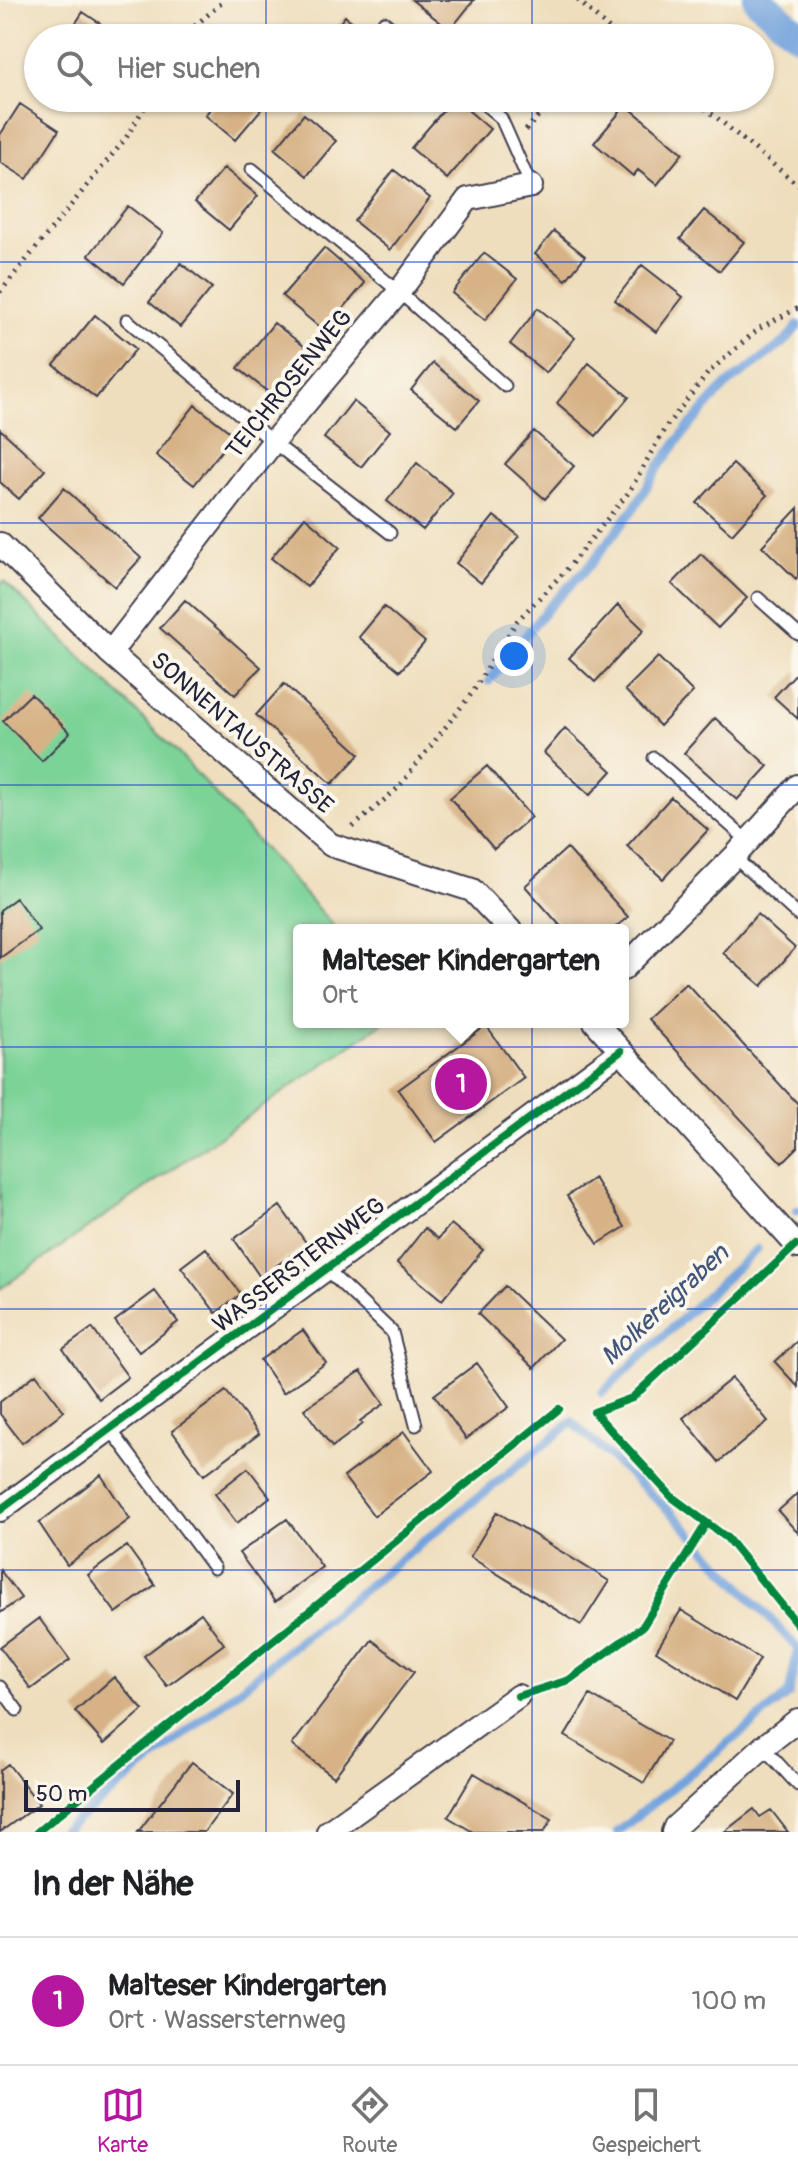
<!DOCTYPE html>
<html lang="de">
<meta charset="utf-8">
<style>
:root{--surface:#fff;--page:#f6f6f6;--text:#202124;--muted:#757577;--line:#e0e0e0;--accent:#b5179e}
body{margin:0;font-family:Pangolin,sans-serif;background:var(--page);color:var(--text)}
.scale{position:absolute;left:24px;bottom:20px;width:216px;box-sizing:border-box;padding-left:8px;border:4px solid #22223b;border-top:0;font-size:22px;line-height:28px;white-space:nowrap;color:#22223b;-webkit-text-stroke:6px #fbf7ec;paint-order:stroke}
.you{position:absolute;left:514px;top:656px;width:28px;height:28px;margin:-20px;border:6px solid #fff;border-radius:50%;background:#1a73e8;box-shadow:0 0 0 12px #1a73e833}
.badge{display:grid;place-items:center;width:52px;height:52px;border-radius:50%;background:var(--accent);color:#fff;font-size:26px;font-weight:700}
.pin{position:absolute;translate:-50% -50%;border:4px solid #fff;box-shadow:0 2px 8px #0006}
.popup{position:absolute;left:293px;top:924px;width:336px;height:104px;box-sizing:border-box;display:grid;place-content:center;border-radius:8px;background:var(--surface);filter:drop-shadow(0 2px 6px #0005);font-size:26px;white-space:nowrap;color:var(--muted)}
.popup b{font-size:30px;color:var(--text)}
.popup::after{content:'';position:absolute;left:50%;top:100%;margin-left:-16px;border:16px solid transparent;border-top-color:var(--surface)}
.list{margin:0;padding:0;list-style:none}
h2{display:flex;justify-content:space-between;align-items:center;height:104px;margin:0;padding:0 32px;font-size:34px}
h2 small{font-size:26px;font-weight:400;color:var(--muted)}
.list li{display:grid;grid-template-columns:52px 1fr auto;gap:24px;align-items:center;box-sizing:border-box;height:128px;padding:0 32px;border-top:2px solid var(--line)}
.list b{display:block;font-size:30px;white-space:nowrap}
.list p{margin:0;font-size:26px;white-space:nowrap;color:var(--muted)}
.list em{font-size:26px;font-style:normal;color:var(--muted)}
.icon{flex:none;width:44px;height:44px;fill:none;stroke:currentColor;stroke-width:2;stroke-linecap:round;stroke-linejoin:round}
.map{position:relative;flex:none;width:798px;height:1832px;overflow:hidden}
.search{position:absolute;background:var(--surface);box-shadow:0 2px 6px #0004;left:24px;right:24px;top:24px;height:88px;display:flex;align-items:center;gap:20px;box-sizing:border-box;padding:0 28px;border-radius:44px;color:var(--muted);font-size:30px}
.sheet{height:232px;background:var(--surface)}
nav{display:flex;justify-content:space-around;align-items:center;box-sizing:border-box;height:112px;border-top:2px solid var(--line);background:var(--surface);font-size:22px;color:var(--muted)}
nav a{display:grid;justify-items:center;gap:4px}
nav .on{color:var(--accent)}
.map>svg:first-child{display:block}
.green{fill:#7cd398;stroke:#4f7a6a;stroke-width:2}
.lines{fill:none;stroke-linecap:round;stroke-linejoin:round}
.stream{stroke:#73a3dd;stroke-width:9}
.canal{stroke:#73a3dd;stroke-width:30}
.building{fill:#d7b286}
.service-casing{stroke:#413e4e;stroke-width:15}
.minor-casing{stroke:#413e4e;stroke-width:26}
.path{stroke:#413e4e;stroke-width:5;stroke-dasharray:2 6;stroke-linecap:butt}
.service{stroke:#fff;stroke-width:11}
.minor{stroke:#fff;stroke-width:22}
.cycleway-casing{stroke:#fbf7ec;stroke-width:13}
.cycleway{stroke:#00873e;stroke-width:8}
.grid{fill:none;stroke:#1d4ed8;stroke-width:2;stroke-opacity:0.55}
.labels{text-anchor:middle;dominant-baseline:central;stroke-width:8;stroke-linejoin:round;paint-order:stroke}
.street-label{font-size:24px;fill:#22223b;stroke:#fbf7ec}
.water-label{font-size:26px;font-style:italic;fill:#42567c;stroke:#fbf7ec}
</style>
<div class="map">
<svg width="798" height="1832" viewBox="0 0 798 1832">
<rect width="100%" height="100%" fill="#fbf7ec"/>
<filter id="ink" filterUnits="userSpaceOnUse"><feTurbulence type="fractalNoise" baseFrequency=".0125" numOctaves="2"/><feDisplacementMap in="SourceGraphic" scale="16" xChannelSelector="R" yChannelSelector="G"/><feConvolveMatrix kernelMatrix="1 2 1 2 8 2 1 2 1" color-interpolation-filters="sRGB"/></filter>
<filter id="wash" filterUnits="userSpaceOnUse"><feTurbulence type="fractalNoise" baseFrequency=".006" numOctaves="4" result="noise"/><feDisplacementMap in="SourceGraphic" scale="32" xChannelSelector="R" yChannelSelector="G"/><feGaussianBlur stdDeviation="1.8" result="paint"/><feColorMatrix in="noise" values="0 0 0 0 0 0 0 0 0 0 0 0 0 0 0 0 0 1.4 0 .05"/><feComposite in="paint" operator="in"/></filter>
<g filter="url(#wash)">
<rect width="100%" height="100%" fill="#efdebd"/>
<path class="green" d="M 4,581 L 180,755 L 337,930 L 299,930 L 299,1022 L 384,1022 L 0,1289 L 0,585 Z"/>
<g class="lines">
<path class="stream" d="M 489,681 L 546,610 L 591,564 L 634,508 L 658,468 L 686,430 L 725,386 L 786,341 L 798,325
M 797,1211 L 798,1210
M 602,1393 L 757,1249
M 62,1832 L 572,1422 L 676,1517 L 798,1649 L 789,1694 L 617,1832"/>
<path class="canal" d="M 758,0 L 798,34"/>
</g>
<g id="blocks">
<path class="building" d="M 412,0 L 474,0 L 450,30 Z
M 83,12 L 122,38 L 72,38 L 68,35 Z
M 345,16 L 373,38 L 328,38 Z
M 220,98 L 271,98 L 235,140 L 205,115 Z
M 454,98 L 490,129 L 447,179 L 411,148 Z
M 20,104 L 59,130 L 27,179 L 0,162 L 0,135 Z
M 626,105 L 683,153 L 657,185 L 638,170 L 633,176 L 594,143 Z
M 304,114 L 336,141 L 307,176 L 275,149 Z
M 224,168 L 258,196 L 229,230 L 195,202 Z
M 394,170 L 430,198 L 390,250 L 354,221 Z
M 128,206 L 163,233 L 124,283 L 89,255 Z
M 704,210 L 744,242 L 720,271 L 680,239 Z
M 554,231 L 585,256 L 566,280 L 535,254 Z
M 324,248 L 365,283 L 324,331 L 282,296 Z
M 484,253 L 517,279 L 485,320 L 452,293 Z
M 181,263 L 212,288 L 180,327 L 149,302 Z
M 642,265 L 683,297 L 656,332 L 615,300 Z
M 538,308 L 575,338 L 546,373 L 510,344 Z
M 95,315 L 136,349 L 96,398 L 54,365 Z
M 274,323 L 309,350 L 273,396 L 238,368 Z
M 433,363 L 479,401 L 457,427 L 411,390 Z
M 589,363 L 629,397 L 596,436 L 557,403 Z
M 353,401 L 390,431 L 361,467 L 324,438 Z
M 195,405 L 234,435 L 194,485 L 156,455 Z
M 0,429 L 45,470 L 19,499 L 0,482 Z
M 534,431 L 574,466 L 545,499 L 505,464 Z
M 417,463 L 453,493 L 423,530 L 387,501 Z
M 733,464 L 767,495 L 732,534 L 697,503 Z
M 64,488 L 141,558 L 115,587 L 38,518 Z
M 798,508 L 798,576 L 796,579 L 762,546 Z
M 494,516 L 519,536 L 481,583 L 456,563 Z
M 305,517 L 340,547 L 307,587 L 271,558 Z
M 701,554 L 747,598 L 718,628 L 672,584 Z
M 185,600 L 261,667 L 235,695 L 160,628 Z
M 618,605 L 644,630 L 595,682 L 569,658 Z
M 384,607 L 425,642 L 400,671 L 359,637 Z
M 658,657 L 693,692 L 660,726 L 625,690 Z
M 798,671 L 798,719 L 774,697 Z
M 284,684 L 360,754 L 332,784 L 256,715 Z
M 31,694 L 70,733 L 42,761 L 3,721 Z
M 715,718 L 768,766 L 737,800 L 684,753 Z
M 565,728 L 612,771 L 590,795 L 544,753 Z
M 487,766 L 531,817 L 494,849 L 450,798 Z
M 671,797 L 708,830 L 663,879 L 627,846 Z
M 567,848 L 628,917 L 612,930 L 564,930 L 525,886 Z
M 16,898 L 39,930 L 0,958 L 0,910 Z
M 757,914 L 795,948 L 762,986 L 723,953 Z
M 686,983 L 798,1104 L 798,1147 L 782,1163 L 647,1019 Z
M 486,1026 L 524,1078 L 436,1142 L 398,1090 Z
M 594,1178 L 625,1227 L 598,1244 L 567,1196 Z
M 280,1206 L 307,1244 L 260,1277 L 234,1239 Z
M 451,1224 L 483,1250 L 442,1300 L 397,1263 L 425,1228 L 438,1239 Z
M 206,1248 L 241,1294 L 216,1313 L 181,1267 Z
M 505,1286 L 561,1339 L 534,1368 L 478,1314 Z
M 155,1291 L 178,1322 L 139,1352 L 115,1321 Z
M 92,1328 L 128,1377 L 99,1399 L 63,1349 Z
M 303,1330 L 326,1363 L 283,1393 L 260,1360 Z
M 798,1340 L 798,1387 L 775,1362 Z
M 477,1363 L 509,1407 L 466,1439 L 434,1395 Z
M 361,1371 L 384,1404 L 360,1421 L 363,1424 L 332,1447 L 304,1409 Z
M 36,1374 L 64,1411 L 22,1443 L 0,1414 L 0,1402 Z
M 732,1378 L 768,1421 L 719,1462 L 683,1418 Z
M 226,1391 L 259,1434 L 204,1475 L 172,1431 Z
M 404,1432 L 433,1471 L 374,1516 L 344,1477 Z
M 248,1468 L 270,1497 L 237,1523 L 215,1494 Z
M 101,1475 L 130,1519 L 67,1565 L 39,1523 Z
M 798,1493 L 798,1533 L 778,1511 Z
M 497,1512 L 609,1581 L 581,1625 L 470,1557 Z
M 287,1519 L 322,1567 L 275,1602 L 239,1553 Z
M 127,1546 L 155,1585 L 116,1613 L 88,1575 Z
M 0,1570 L 21,1598 L 0,1613 Z
M 681,1610 L 760,1659 L 735,1701 L 656,1651 Z
M 201,1613 L 224,1644 L 167,1686 L 144,1656 Z
M 39,1618 L 70,1660 L 31,1689 L 0,1647 Z
M 372,1640 L 414,1672 L 334,1777 L 292,1745 Z
M 114,1677 L 143,1710 L 104,1744 L 75,1711 Z
M 590,1695 L 669,1741 L 644,1783 L 565,1736 Z
M 192,1762 L 233,1794 L 204,1832 L 138,1832 Z
M 8,1764 L 39,1804 L 0,1832 L 0,1770 Z
M 474,1773 L 552,1819 L 544,1832 L 473,1832 L 448,1817 Z
M 754,1809 L 760,1817 L 771,1810 L 788,1832 L 724,1832 Z"/>
</g>
</g>
<g filter="url(#ink)">
<use href="#blocks" fill-opacity="0" stroke="#413e4e" stroke-width="2"/>
<g class="lines">
<defs>
<path id="service" d="M 384,22 L 404,38
M 477,98 L 501,118 L 531,186
M 252,169 L 399,292 L 505,386
M 127,320 L 273,442 L 390,533
M 758,598 L 798,634
M 654,758 L 748,841
M 734,857 L 798,915
M 327,1270 L 392,1332 L 416,1425
M 111,1430 L 214,1568
M 0,1687 L 17,1710
M 763,1747 L 798,1785"/>
<path id="minor" d="M 0,544 L 110,653 L 331,845 L 472,890 L 510,930
M 110,653 L 273,442 L 399,292 L 468,199 L 531,186
M 623,969 L 734,857 L 798,786
M 595,1022 L 798,1247
M 0,1510 L 621,1051
M 328,1832 L 518,1696
M 673,1832 L 675,1827 L 763,1747 L 798,1720"/>
</defs>
<use href="#service" class="service-casing"/>
<use href="#minor" class="minor-casing"/>
<path class="path" d="M 578,0 L 619,38
M 185,38 L 190,30 L 225,0
M 606,38 L 611,31
M 693,98 L 798,185
M 526,130 L 554,98
M 0,292 L 126,138 L 150,98
M 353,827 L 398,788 L 472,693 L 517,621 L 567,569 L 629,492 L 665,428 L 708,373 L 758,329 L 798,308"/>
<use href="#service" class="service"/>
<use href="#minor" class="minor"/>
<defs>
<path id="cycleway" d="M 796,1245 L 632,1398 L 594,1412 L 672,1497 L 727,1538 L 798,1625
M 0,1510 L 621,1051
M 518,1696 L 569,1680 L 643,1626 L 706,1524
M 37,1832 L 559,1409"/>
</defs>
<use href="#cycleway" class="cycleway-casing"/>
<use href="#cycleway" class="cycleway"/>
</g>
</g>
<path class="grid" d="M 266,0 L 266,38M 532,0 L 532,38M 266,98 L 266,1832M 532,98 L 532,1832M 0,262 L 798,262M 0,523 L 798,523M 0,785 L 798,785M 0,1047 L 798,1047M 0,1309 L 798,1309M 0,1570 L 798,1570"/>
<g class="labels">
<g class="street-label">
<text transform="translate(289 384) rotate(-51)">TEICHROSENWEG</text>
<text transform="translate(242 733) rotate(41)">SONNENTAUSTRASSE</text>
<text transform="translate(299 1265) rotate(-37)">WASSERSTERNWEG</text>
</g>
<g class="water-label">
<text transform="translate(665 1305) rotate(-43)">Molkereigraben</text>
</g>
</g>
</svg>
<div class="scale">50 m</div>
<div class="you"></div>
<div class="pin badge" style="left:461px;top:1084px">1</div>
<div class="popup"><b>Malteser Kindergarten</b>Ort</div>
<div class="search"><svg class="icon" aria-label="search" viewBox="0 0 24 24"><circle cx="10" cy="10" r="6"/><path d="M15 15l6 6"/></svg>Hier suchen</div>
</div>
<section class="sheet">
<h2>In der Nähe<small></small></h2>
<ul class="list">
<li><span class="badge">1</span><div><b>Malteser Kindergarten</b><p>Ort · Wassersternweg</p></div><em>100 m</em></li>
</ul>
</section>
<nav>
<a class="on"><svg class="icon" aria-label="map" viewBox="0 0 24 24"><path d="M3 6l6-2 6 2 6-2v14l-6 2-6-2-6 2zM9 4v14M15 6v14"/></svg>Karte</a>
<a><svg class="icon" aria-label="directions" viewBox="0 0 24 24"><path d="M12 3l9 9-9 9-9-9zM9 14v-3h6M13 9l2 2-2 2"/></svg>Route</a>
<a><svg class="icon" aria-label="saved" viewBox="0 0 24 24"><path d="M7 4h10v16l-5-4-5 4z"/></svg>Gespeichert</a>
</nav>
